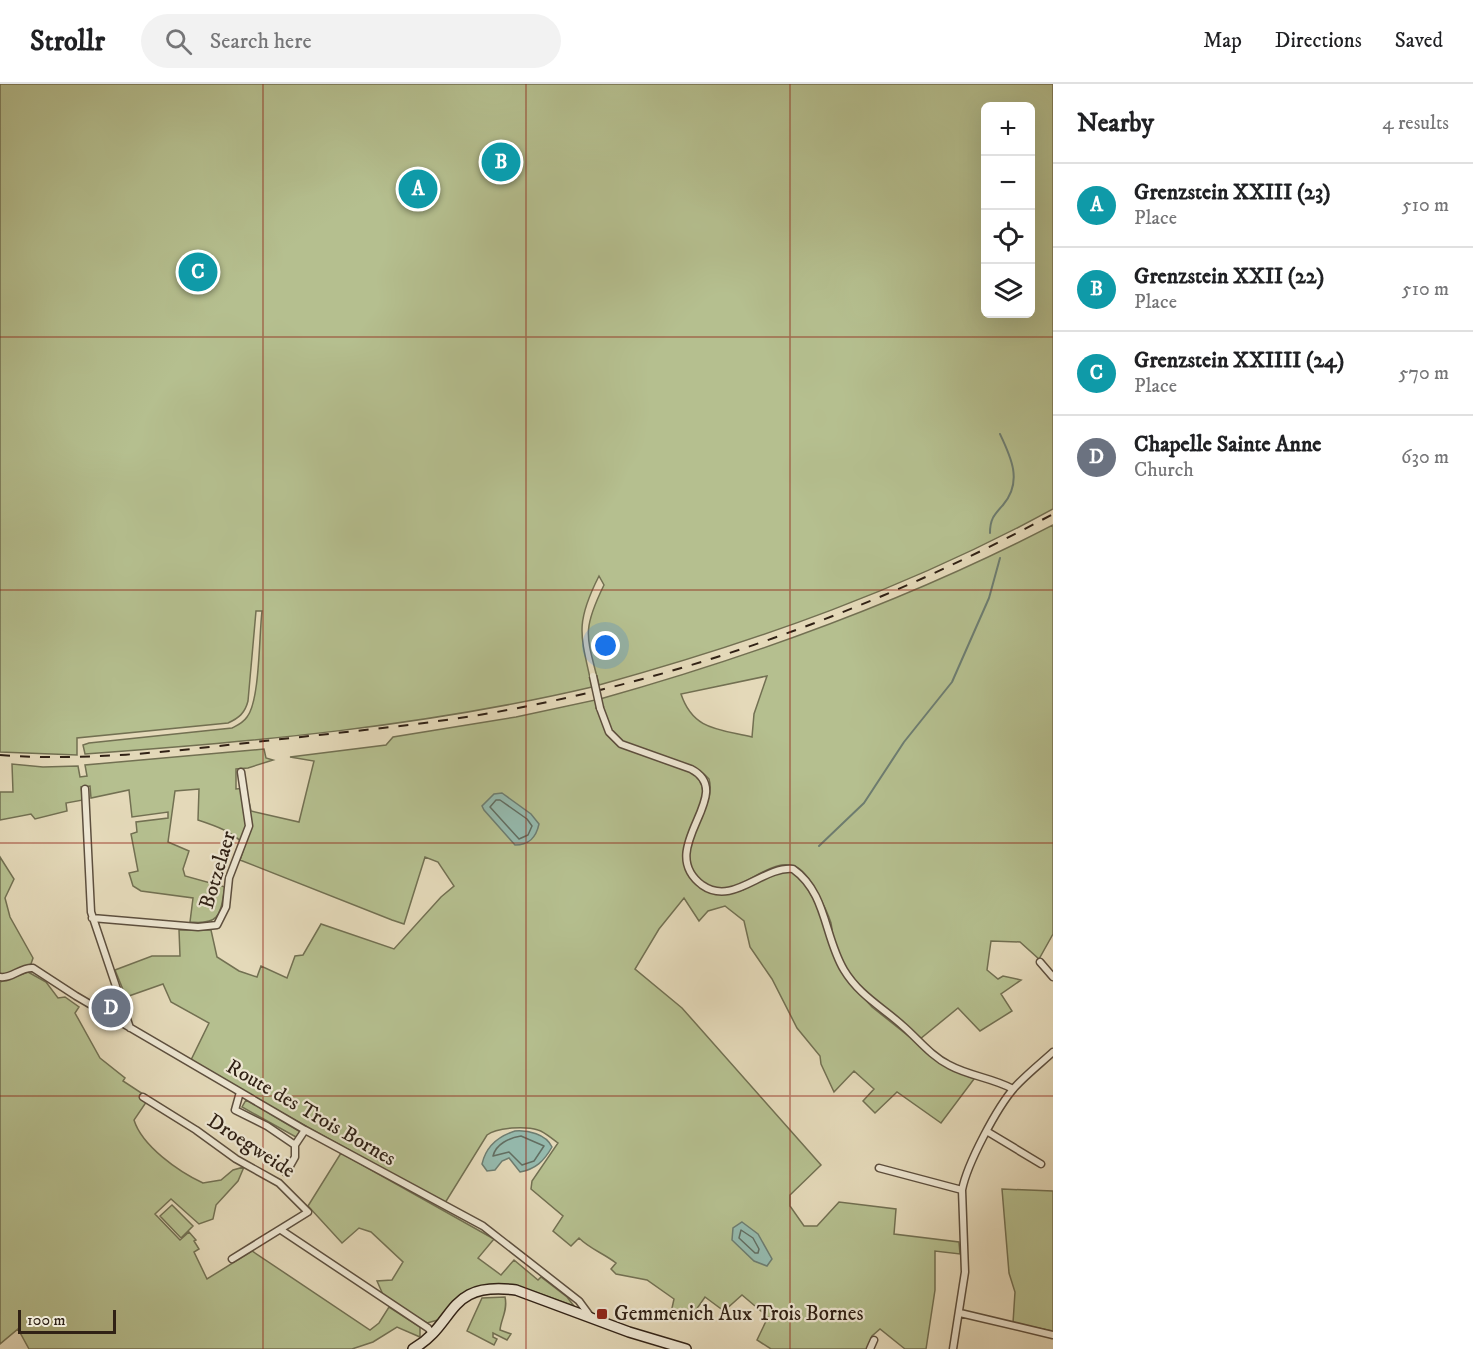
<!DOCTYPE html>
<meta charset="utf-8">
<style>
:root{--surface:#fff;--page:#f2f2f2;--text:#202124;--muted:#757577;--line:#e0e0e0;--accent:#ea580c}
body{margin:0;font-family:"IM FELL DW Pica",serif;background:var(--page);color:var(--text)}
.controls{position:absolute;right:18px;top:18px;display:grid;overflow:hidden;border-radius:9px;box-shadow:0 6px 24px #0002}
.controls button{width:54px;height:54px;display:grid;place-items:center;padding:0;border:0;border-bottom:2px solid var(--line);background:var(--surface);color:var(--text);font:30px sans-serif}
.scale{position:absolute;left:18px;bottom:15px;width:98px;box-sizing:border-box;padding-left:6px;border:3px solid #302115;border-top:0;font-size:16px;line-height:21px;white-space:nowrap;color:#302115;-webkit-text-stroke:4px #ede6d2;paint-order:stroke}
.you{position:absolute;left:606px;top:562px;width:21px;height:21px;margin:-15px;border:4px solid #fff;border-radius:50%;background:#1a73e8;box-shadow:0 0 0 9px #1a73e833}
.badge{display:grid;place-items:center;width:39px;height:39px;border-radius:50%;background:var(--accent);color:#fff;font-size:20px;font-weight:700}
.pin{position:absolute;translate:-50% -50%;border:3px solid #fff;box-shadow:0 2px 6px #0006}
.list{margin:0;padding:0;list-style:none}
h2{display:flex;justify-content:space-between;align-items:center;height:78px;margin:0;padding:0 24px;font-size:26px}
h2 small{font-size:20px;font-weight:400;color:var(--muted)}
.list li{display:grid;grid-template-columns:39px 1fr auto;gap:18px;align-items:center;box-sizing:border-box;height:84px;padding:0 24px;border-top:2px solid var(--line)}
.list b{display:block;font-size:22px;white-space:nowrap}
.list p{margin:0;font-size:20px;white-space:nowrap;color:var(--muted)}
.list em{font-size:20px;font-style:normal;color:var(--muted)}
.icon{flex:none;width:33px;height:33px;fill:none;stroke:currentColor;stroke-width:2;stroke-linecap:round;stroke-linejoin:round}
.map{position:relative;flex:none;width:1053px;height:1265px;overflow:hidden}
header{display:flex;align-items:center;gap:36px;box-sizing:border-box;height:84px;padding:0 30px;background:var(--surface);border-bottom:2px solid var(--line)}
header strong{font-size:28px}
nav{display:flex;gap:33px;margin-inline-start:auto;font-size:21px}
.search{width:420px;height:54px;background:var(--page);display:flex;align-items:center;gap:15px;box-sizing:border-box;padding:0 21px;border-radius:33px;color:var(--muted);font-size:22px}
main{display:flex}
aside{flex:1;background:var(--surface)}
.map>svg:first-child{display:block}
.green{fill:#b5bf8f;stroke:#727052;stroke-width:1.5;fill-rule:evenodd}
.water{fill:#95baae;stroke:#6d7d71;stroke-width:1.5}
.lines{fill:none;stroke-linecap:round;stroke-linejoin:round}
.shore{stroke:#626e62;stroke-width:1.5}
.stream{stroke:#6d7d71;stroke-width:2}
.street-casing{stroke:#5d4f3e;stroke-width:9}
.secondary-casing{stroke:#302115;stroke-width:12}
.street{stroke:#ede6d2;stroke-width:6}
.secondary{stroke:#ede6d2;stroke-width:9}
.rail{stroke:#302115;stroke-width:2;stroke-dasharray:10 10;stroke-linecap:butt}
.street-bridge-casing{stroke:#5d4f3e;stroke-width:9;stroke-linecap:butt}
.street-bridge{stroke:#ede6d2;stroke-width:6}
.grid{fill:none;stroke:#8f2418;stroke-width:1.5;stroke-opacity:0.55}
.poi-dot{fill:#8f2418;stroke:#ede6d2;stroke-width:2}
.labels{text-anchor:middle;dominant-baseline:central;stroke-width:4.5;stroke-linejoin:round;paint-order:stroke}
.street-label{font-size:21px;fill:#302115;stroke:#ede6d2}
.poi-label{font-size:21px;fill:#302115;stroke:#ede6d2;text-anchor:start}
</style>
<header>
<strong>Strollr</strong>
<div class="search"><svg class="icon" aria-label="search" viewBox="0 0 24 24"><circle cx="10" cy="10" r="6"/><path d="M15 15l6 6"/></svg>Search here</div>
<nav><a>Map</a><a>Directions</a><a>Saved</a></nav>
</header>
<main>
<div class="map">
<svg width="1053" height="1265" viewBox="0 0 1053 1265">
<rect width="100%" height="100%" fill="#e4d9b9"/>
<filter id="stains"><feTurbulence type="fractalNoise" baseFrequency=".00333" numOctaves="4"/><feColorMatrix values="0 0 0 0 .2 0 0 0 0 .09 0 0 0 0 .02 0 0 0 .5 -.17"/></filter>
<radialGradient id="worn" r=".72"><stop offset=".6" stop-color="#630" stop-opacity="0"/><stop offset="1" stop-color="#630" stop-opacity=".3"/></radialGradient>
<path class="green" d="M 0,0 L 1053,0 L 1053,425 C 908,504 758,557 599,601 C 587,552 581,548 604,501 L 599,492 C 574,541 581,552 592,603 C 426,642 254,658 85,670 L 83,661 L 89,659 L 232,644 C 238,641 243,639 247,633 C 260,617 259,551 262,527 L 256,527 L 248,617 C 245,629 239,634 228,639 L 77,654 L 77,671 L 0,668 ZM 986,22 L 1030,22 L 1030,230 L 986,230 Z
M 1053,441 L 1053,850 L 1039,875 L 1020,858 L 991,857 L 987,886 L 998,895 L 1003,892 L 1021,896 L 1001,910 L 1012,927 L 980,947 L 958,924 L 920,955 C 888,927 854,905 836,866 C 832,858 833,848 831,839 C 827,826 810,791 798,784 C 765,765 726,838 692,786 C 673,758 718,725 709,695 C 687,669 626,675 610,646 C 606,637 603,625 600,615 C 757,571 908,516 1053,441 ZM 767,592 L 754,630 L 752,653 C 718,645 693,646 681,610 Z
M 595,616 L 613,656 L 694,689 L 702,695 L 705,708 L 685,768 L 684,778 L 689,788 L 712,808 L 719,810 L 743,806 L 773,790 L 791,786 L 800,792 L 822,829 L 852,901 L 872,923 L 945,981 L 974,995 L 941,1039 L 897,1008 L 875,1029 L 863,1017 L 874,1005 L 854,987 L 834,1008 L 821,980 L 820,972 L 797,944 L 772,895 L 750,863 L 744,837 L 725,822 L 708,827 L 699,837 L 684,814 L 659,845 L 635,885 L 682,924 L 821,1081 L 790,1111 L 790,1122 L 804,1142 L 817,1142 L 839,1118 L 896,1125 L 894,1150 L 959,1158 L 960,1170 L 935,1167 L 935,1206 L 926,1265 L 905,1265 L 880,1245 L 872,1252 L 867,1265 L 771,1265 L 757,1256 L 768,1233 L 742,1211 L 724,1227 L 705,1213 L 691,1233 L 672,1224 L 674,1215 L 647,1196 L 616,1190 L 611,1185 L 616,1179 C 603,1169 590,1165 579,1154 L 571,1162 L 553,1147 L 563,1132 L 531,1105 L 532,1097 L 558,1059 C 552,1055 545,1048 538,1046 C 526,1042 497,1043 487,1051 L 445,1119 L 239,1005 L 191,976 L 209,939 L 171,918 L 163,900 L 126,913 L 115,886 L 152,872 L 180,872 L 179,846 L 211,846 L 217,873 L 239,887 L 257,893 L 261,882 L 287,894 L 295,872 L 303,871 L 321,840 L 394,865 L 441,813 L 454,802 L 438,778 L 425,773 L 404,840 L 392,836 L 240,776 L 245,761 C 231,747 216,742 198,736 L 199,705 L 175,707 L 168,758 L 189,767 L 183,785 L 185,792 L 225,803 C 220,830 221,841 190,838 L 193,814 L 141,807 L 133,802 L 129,789 L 138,787 L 131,750 L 137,748 L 136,738 L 168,734 L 168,728 L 132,733 L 129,706 L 91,714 L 90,702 L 81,703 L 83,716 L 66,719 L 67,727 L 35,735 L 31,730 L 0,736 L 0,708 L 13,708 L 12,680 L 43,683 L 78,682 L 80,693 L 87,692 L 85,681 L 264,665 L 266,674 L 273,676 L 248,684 L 236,685 L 236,705 L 246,704 L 251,727 L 299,738 L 314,677 L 290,673 L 386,661 L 393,653 L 516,633 Z
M 0,773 L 14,795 L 5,814 L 10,833 L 33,874 L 31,880 L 4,892 L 0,890 Z
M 28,888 L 46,898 L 58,914 L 65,913 L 79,923 L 75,929 L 100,974 L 125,994 L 123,997 L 149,1014 L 134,1036 C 142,1062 179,1088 203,1099 L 221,1096 L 233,1086 L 244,1083 L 238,1097 L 216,1121 L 213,1135 L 199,1140 L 171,1115 L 155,1130 L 180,1156 L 189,1148 L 196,1156 L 194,1157 L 199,1165 L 194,1168 L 207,1195 L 252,1167 L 370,1246 L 379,1239 L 389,1223 L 420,1243 L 420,1253 L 397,1243 L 373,1258 L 352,1265 L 29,1265 L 18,1245 L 0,1260 L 0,898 Z
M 246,1016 L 299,1047 L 299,1051 L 296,1053 L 242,1023 Z
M 341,1069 L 494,1155 L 478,1174 L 501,1191 L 514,1176 L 538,1196 L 541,1193 L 567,1213 L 574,1222 L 535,1208 L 498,1200 L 461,1210 L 438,1236 L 427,1239 L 384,1213 L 377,1197 L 392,1196 L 403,1178 L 371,1148 L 359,1144 L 342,1159 L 308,1122 Z
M 1002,1105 L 1053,1107 L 1053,1247 L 1013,1239 L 1015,1208 L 1009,1189 Z
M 172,1121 L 193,1142 L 181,1154 L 160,1132 Z
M 505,1213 C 508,1226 501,1235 500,1246 L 511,1250 L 507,1256 L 493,1249 L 493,1253 L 497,1255 L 494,1261 L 467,1247 L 482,1214 Z"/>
<path class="water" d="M 502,709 L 531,730 L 539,740 C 536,754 529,761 515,761 L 484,726 L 482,722 L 494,710 Z
M 515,1047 C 528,1046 546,1050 552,1063 C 544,1077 536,1085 520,1088 L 509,1074 L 502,1077 L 495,1086 L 487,1087 L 482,1080 C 486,1062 499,1052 515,1047 Z
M 742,1138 L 758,1150 L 772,1175 L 767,1182 L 754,1177 L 732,1156 L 733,1144 Z"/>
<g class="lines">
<path class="shore" d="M 496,716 L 500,716 L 527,735 L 532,742 L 528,751 L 519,755 L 490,723 Z
M 521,1052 L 544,1062 L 534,1077 L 522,1081 L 509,1068 L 493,1072 C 496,1060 509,1054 521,1052 Z
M 741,1146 L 753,1154 L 759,1165 L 758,1169 L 755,1169 L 739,1154 Z"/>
<path class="stream" d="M 990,449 C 990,435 994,431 1003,421 C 1023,398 1011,373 1000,350
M 819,762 L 864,719 L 904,658 L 952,598 L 989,514 L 1000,474
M 111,909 L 119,931"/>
<defs>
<path id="street" d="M 600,624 L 609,648 L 621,660 L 691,685 C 739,710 653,764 702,801 C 733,823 762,782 793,785 C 827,809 824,853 844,886 C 859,911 882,923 903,942 C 918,955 931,972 949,981 C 969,992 993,994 1013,1005
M 85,705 L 91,828 L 130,944
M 92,834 L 198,843 L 217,841 L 226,823 L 229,794 L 249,742 L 241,688
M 1040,878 L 1053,893
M 0,893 C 12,895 20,883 33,884 L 76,912 L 305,1046 L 483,1142 L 579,1217 L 590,1232
M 240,1008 L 235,1026 L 267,1042 L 295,1061 L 305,1046
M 143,1013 L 196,1046 L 236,1075 L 279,1099 L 308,1128 L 232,1175
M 988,1048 L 1041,1080
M 879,1084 L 962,1106
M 286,1089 L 295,1073 L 295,1061
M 281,1146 L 428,1244 L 432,1249
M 960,1229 L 1053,1251
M 870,1265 L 874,1256
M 953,1265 L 965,1188 L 962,1106 C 967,1080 997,1023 1015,1003 C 1027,990 1041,979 1053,968"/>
<path id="secondary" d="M 413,1265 C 458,1239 445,1197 516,1206 L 629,1248 L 686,1265"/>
</defs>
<use href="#street" class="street-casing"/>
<use href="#secondary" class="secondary-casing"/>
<use href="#street" class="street"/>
<use href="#secondary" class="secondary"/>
<path class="rail" d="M 0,671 C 92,678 182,666 273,656 C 353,647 434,640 513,625 C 701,589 884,521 1053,430"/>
<defs>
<path id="street-bridge" d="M 593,592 L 600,624"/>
</defs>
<use href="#street-bridge" class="street-bridge-casing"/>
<use href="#street-bridge" class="street-bridge"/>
</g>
<path class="grid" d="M 263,0 L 263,1265M 526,0 L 526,1265M 790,0 L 790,1265M 0,253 L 1053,253M 0,506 L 1053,506M 0,759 L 1053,759M 0,1012 L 1053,1012"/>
<rect class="poi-dot" x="596" y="1224" width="12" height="12" rx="3"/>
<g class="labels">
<g class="street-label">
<text transform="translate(218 786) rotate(-73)">Botzelaer</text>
<text transform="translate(311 1029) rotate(30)">Route des Trois Bornes</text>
<text transform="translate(251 1062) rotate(33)">Droegweide</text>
</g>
<g class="poi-label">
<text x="614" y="1230">Gemmenich Aux Trois Bornes</text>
</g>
</g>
<rect width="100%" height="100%" filter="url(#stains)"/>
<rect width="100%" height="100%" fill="url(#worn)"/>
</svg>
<div class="controls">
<button>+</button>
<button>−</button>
<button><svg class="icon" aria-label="locate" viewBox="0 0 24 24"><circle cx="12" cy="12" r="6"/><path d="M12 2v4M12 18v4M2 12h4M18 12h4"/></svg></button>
<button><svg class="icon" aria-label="layers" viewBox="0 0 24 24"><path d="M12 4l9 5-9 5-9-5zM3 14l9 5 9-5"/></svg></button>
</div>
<div class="scale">100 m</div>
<div class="you"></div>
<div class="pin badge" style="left:418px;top:105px;background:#0f9aa8">A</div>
<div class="pin badge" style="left:501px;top:78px;background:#0f9aa8">B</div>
<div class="pin badge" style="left:198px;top:188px;background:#0f9aa8">C</div>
<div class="pin badge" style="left:111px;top:924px;background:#6b7280">D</div>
</div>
<aside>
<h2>Nearby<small>4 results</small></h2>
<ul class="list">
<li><span class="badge" style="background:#0f9aa8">A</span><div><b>Grenzstein XXIII (23)</b><p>Place</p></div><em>510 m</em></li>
<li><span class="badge" style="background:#0f9aa8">B</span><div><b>Grenzstein XXII (22)</b><p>Place</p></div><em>510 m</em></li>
<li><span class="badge" style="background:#0f9aa8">C</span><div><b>Grenzstein XXIIII (24)</b><p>Place</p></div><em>570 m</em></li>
<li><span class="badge" style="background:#6b7280">D</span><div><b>Chapelle Sainte Anne</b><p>Church</p></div><em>630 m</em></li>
</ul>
</aside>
</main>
